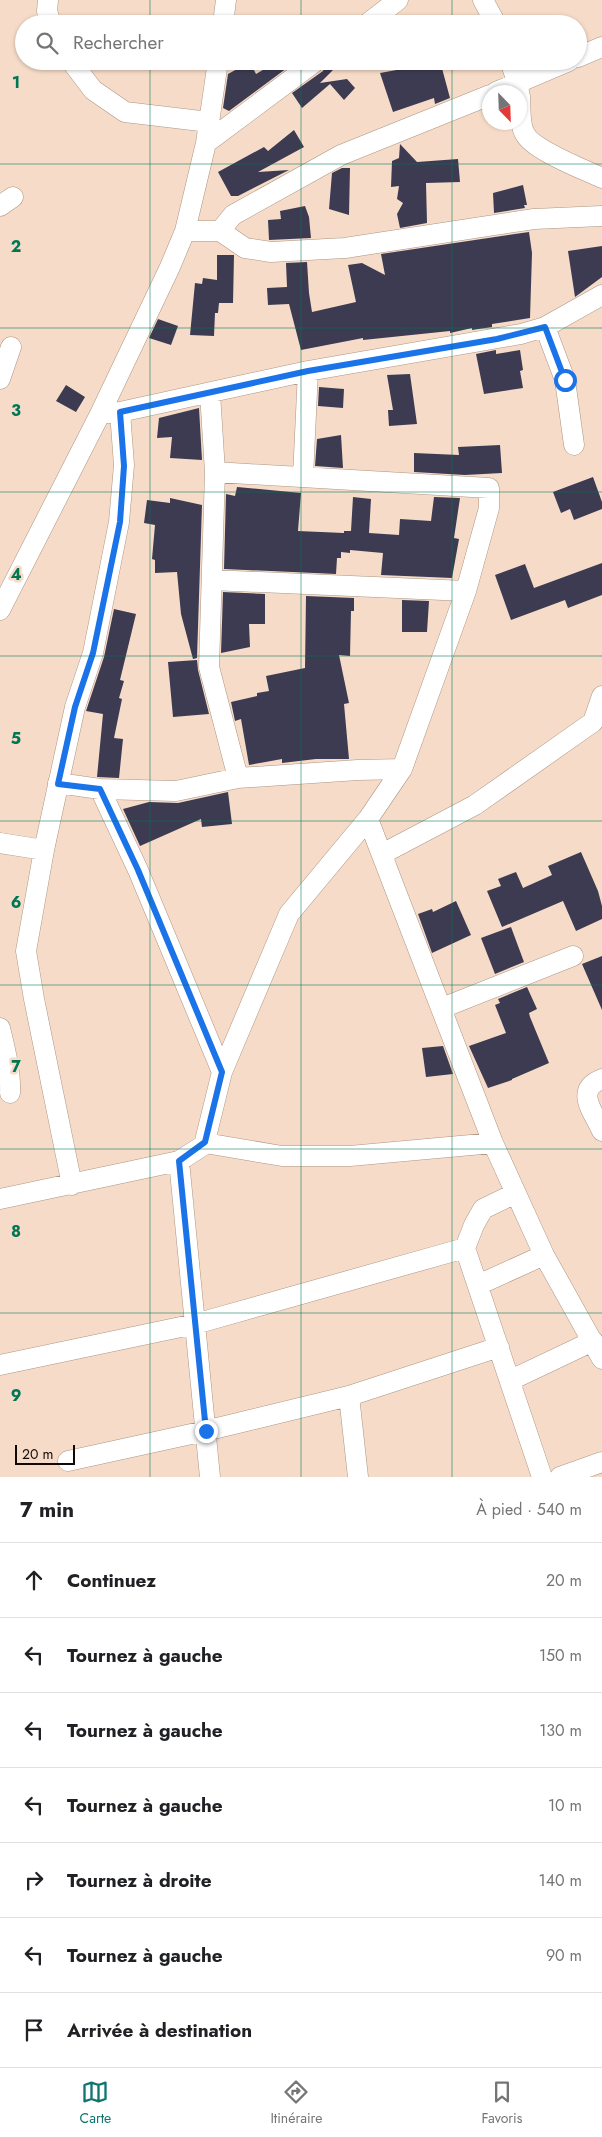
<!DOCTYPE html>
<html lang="fr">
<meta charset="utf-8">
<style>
:root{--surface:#fff;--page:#f2f2f2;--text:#202124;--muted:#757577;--line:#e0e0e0;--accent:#0f766e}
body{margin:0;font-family:Jost,sans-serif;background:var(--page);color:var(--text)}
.compass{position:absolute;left:482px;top:85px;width:45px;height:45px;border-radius:50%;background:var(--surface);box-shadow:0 1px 4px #0004;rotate:157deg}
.scale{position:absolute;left:15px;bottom:12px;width:60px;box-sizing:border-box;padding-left:5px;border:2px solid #120904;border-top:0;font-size:14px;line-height:18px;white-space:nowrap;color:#120904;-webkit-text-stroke:4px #f6dcc8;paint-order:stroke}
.stop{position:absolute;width:15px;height:15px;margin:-11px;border:4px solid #1a73e8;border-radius:50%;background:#fff}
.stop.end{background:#1a73e8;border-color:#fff;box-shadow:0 1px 5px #0008}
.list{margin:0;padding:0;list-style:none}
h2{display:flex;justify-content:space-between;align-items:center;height:65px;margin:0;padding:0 20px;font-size:21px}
h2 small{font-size:16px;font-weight:400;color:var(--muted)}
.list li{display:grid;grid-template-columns:32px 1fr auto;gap:15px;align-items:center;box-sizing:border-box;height:75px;padding:0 20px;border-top:1px solid var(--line)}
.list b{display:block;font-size:19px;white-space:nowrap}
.list em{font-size:16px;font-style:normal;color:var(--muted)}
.icon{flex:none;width:28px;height:28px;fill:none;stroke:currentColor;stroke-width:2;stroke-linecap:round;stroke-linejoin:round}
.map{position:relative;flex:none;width:602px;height:1477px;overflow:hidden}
.search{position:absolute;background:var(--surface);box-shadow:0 1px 4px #0004;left:15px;right:15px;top:15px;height:55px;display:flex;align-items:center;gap:12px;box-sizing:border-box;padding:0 18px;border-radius:28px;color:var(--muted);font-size:19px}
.sheet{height:590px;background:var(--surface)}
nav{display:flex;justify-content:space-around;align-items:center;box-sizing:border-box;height:70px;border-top:1px solid var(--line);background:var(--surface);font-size:14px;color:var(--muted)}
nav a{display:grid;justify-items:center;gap:2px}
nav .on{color:var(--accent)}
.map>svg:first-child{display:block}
.building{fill:#3c3b52}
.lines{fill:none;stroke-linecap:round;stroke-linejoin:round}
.minor-casing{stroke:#ad9582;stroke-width:21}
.minor{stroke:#fff;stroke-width:20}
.route{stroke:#1a73e8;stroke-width:6}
.grid{fill:none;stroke:#007653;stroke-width:1;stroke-opacity:0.55}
.grid-label{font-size:16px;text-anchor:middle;font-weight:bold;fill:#007653;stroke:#f6dcc8;stroke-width:5;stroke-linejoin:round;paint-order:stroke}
</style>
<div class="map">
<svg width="602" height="1477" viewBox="0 0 602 1477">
<rect width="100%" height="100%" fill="#f6dcc8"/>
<path class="building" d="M 278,61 L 282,61 L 287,68 L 229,111 L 223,108 L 228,74 L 250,62 L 256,74 Z
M 328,61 L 335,61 L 338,65 L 320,83 L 347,79 L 355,88 L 344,100 L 330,84 L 302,108 L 292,93 L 323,71 Z
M 422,61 L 440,61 L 450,98 L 435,104 L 434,98 L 393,112 L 380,73 L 424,65 Z
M 294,130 L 304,147 L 258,172 L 289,170 L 238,196 L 231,196 L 218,172 L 264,147 L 268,151 Z
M 400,144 L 417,162 L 458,159 L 460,182 L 426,183 L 427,223 L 400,228 L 397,214 L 403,203 L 397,199 L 399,186 L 391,187 L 392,161 L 399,158 Z
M 342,168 L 350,168 L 349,215 L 329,209 L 332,173 Z
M 523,185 L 527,205 L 524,205 L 525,208 L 494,213 L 493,193 Z
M 305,206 L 309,217 L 311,238 L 269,240 L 268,220 L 281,219 L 280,211 Z
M 529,232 L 532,253 L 530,318 L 492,324 L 492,327 L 472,330 L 472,328 L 450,333 L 450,331 L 363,340 L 363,338 L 301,350 L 289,304 L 268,305 L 267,288 L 287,287 L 286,263 L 307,262 L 309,293 L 312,312 L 356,302 L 348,265 L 362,263 L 385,275 L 381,254 Z
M 602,246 L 602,277 L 575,297 L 568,251 Z
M 217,255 L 234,255 L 233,303 L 219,303 L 218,313 L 215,313 L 214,336 L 190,335 L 195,283 L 202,284 L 203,278 L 217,280 Z
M 158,319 L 178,326 L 171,345 L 149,338 Z
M 496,350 L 496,354 L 520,350 L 523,370 L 520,371 L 523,388 L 484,394 L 476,354 Z
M 410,374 L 417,424 L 389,426 L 388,410 L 393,410 L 387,375 Z
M 66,385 L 85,397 L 76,412 L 56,401 Z
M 319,387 L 344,389 L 343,408 L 318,406 Z
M 199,408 L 202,460 L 170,458 L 172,437 L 157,438 L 159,418 Z
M 341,435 L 343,468 L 315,466 L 317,439 Z
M 500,445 L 502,473 L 465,475 L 414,472 L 414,453 L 459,455 L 458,447 Z
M 593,477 L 602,502 L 602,509 L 574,520 L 570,509 L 561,513 L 553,492 Z
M 237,487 L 301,493 L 298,531 L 344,533 L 344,531 L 351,531 L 353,497 L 371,499 L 369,533 L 399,535 L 400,519 L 431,521 L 434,497 L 460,498 L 454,538 L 459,539 L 452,578 L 381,575 L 383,553 L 350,550 L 350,553 L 341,552 L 341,558 L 337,558 L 336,574 L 224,569 L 226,494 L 235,496 Z
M 170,498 L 202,505 L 197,658 L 193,659 L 181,614 L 177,572 L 155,573 L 155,560 L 152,559 L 155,525 L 144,523 L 147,500 L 170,503 Z
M 602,563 L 602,595 L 568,608 L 565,600 L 511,620 L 495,575 L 525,564 L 534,588 Z
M 223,592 L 265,594 L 265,624 L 249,624 L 250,647 L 221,653 Z
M 306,596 L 354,598 L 354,611 L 351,611 L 350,656 L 339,655 L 349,703 L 344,704 L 349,759 L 316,759 L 282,763 L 282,759 L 249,765 L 241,719 L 235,721 L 231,702 L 257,696 L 257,693 L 269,691 L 266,676 L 305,668 Z
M 402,600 L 429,601 L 427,632 L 402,632 Z
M 114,609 L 136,614 L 120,680 L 124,681 L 119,698 L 122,699 L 114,738 L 123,739 L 119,778 L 97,777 L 103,714 L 86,711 L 104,657 Z
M 197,660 L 198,670 L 209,714 L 173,717 L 168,662 Z
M 228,792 L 232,824 L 202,827 L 201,819 L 140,846 L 123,809 L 149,802 L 178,803 Z
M 581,852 L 598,891 L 602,906 L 602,919 L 576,931 L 563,901 L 502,927 L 487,891 L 501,886 L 498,879 L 516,872 L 523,888 L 552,875 L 548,866 Z
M 456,901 L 471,935 L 432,953 L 418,914 L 432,909 L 433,912 Z
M 511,927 L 524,962 L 495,974 L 481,938 Z
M 602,956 L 602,1010 L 582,964 Z
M 527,987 L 537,1009 L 529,1013 L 530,1017 L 549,1063 L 512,1079 L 512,1080 L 488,1088 L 469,1046 L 506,1033 L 495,1005 L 500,1003 L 498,999 Z
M 443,1046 L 453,1074 L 426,1077 L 422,1048 Z"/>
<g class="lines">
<defs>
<path id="minor" d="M 48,0 L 47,11 L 51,24
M 483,0 L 496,24
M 223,24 L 226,0
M 367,24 L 398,0
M 578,57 L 602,47
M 71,61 L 93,90 L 125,112 L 209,122
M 510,61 L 518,84 L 519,92
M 496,92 L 569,61
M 520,96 C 521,108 519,124 525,134 C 533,150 585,170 602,178
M 206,143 L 316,61
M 0,206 L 13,197
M 185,231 L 220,231 L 245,248 L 271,252 L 345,248 L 534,219 L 602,216
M 220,231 L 233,215 L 341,155 L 490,95
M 545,327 L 565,380 L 574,445
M 0,379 L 11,347
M 210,393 L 215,472 L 209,667 L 238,778
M 106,413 L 120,412 L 308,371 L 521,334 L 545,327 L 602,295
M 303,477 L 308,371
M 212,580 L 466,591
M 0,610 L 100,414 L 170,267 L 185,231 L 206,143 L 218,61
M 58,783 L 100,789 L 176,791 L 238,778 L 358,770 L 402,769
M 100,789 L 138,870 L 222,1072
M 368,819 L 493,1143 L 544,1255 L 602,1359
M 0,843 L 44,850
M 382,854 L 475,805 L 593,722 L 602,696
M 442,1008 L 573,956
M 0,1028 C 5,1049 11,1072 10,1093
M 602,1079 C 574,1090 593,1111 602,1131
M 205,1143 L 282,1156 L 350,1156 L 493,1143
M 179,1161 L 210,1477
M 72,1185 L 34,999 L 26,951 L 44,850 L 75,707 L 93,653 L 119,522 L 124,465 L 120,412
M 516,1193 L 483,1209 L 474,1225 L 465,1248 L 542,1477
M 0,1199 L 179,1161 L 204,1145 L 222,1072 L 289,914 L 368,819 L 402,769 L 466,591 L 489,508 L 489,488 L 215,472
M 478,1285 L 544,1255
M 0,1365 L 195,1324 L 465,1248
M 511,1380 L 593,1341
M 349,1396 L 358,1477
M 68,1461 L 205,1431 L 349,1396 L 499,1347
M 560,1477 L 602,1462"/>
</defs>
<use href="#minor" class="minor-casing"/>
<use href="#minor" class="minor"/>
</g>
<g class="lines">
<path class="route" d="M 206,1431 L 179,1161 L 205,1142 L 222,1072 L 138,870 L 100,789 L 58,784 L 75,707 L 93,653 L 120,522 L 124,466 L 120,412 L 308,371 L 497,339 L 545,327 L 565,380"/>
</g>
<path class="grid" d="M 150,0 L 150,24M 301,0 L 301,24M 452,0 L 452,24M 150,61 L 150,1477M 301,61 L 301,1477M 452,61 L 452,1477M 0,164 L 602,164M 0,328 L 602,328M 0,492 L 602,492M 0,656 L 602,656M 0,821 L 602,821M 0,985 L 602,985M 0,1149 L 602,1149M 0,1313 L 602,1313"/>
<g class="grid-label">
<text x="16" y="88">1</text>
<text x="16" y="252">2</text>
<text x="16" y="416">3</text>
<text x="16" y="580">4</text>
<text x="16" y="744">5</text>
<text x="16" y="908">6</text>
<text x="16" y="1072">7</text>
<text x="16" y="1237">8</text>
<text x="16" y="1401">9</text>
</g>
</svg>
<svg class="compass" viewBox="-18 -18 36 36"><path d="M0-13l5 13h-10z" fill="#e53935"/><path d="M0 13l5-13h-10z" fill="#757577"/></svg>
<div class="scale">20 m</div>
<div class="stop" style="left:565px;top:380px"></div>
<div class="stop end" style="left:206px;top:1431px"></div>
<div class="search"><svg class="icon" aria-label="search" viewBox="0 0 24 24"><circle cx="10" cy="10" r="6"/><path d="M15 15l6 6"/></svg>Rechercher</div>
</div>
<section class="sheet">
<h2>7 min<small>À pied · 540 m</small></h2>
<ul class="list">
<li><svg class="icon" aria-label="ahead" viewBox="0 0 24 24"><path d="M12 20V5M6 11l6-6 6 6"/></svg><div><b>Continuez</b></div><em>20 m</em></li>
<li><svg class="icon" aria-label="left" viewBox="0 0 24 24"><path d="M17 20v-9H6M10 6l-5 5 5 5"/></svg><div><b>Tournez à gauche</b></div><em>150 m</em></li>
<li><svg class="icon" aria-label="left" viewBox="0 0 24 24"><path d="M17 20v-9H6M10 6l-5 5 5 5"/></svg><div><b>Tournez à gauche</b></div><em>130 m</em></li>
<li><svg class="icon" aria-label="left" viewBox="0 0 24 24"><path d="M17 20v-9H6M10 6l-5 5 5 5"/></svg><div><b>Tournez à gauche</b></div><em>10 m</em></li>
<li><svg class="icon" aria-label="right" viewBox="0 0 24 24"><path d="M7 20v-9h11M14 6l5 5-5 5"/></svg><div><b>Tournez à droite</b></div><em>140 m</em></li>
<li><svg class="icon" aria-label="left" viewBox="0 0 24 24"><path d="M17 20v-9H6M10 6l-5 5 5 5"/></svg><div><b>Tournez à gauche</b></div><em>90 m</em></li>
<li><svg class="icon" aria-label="arrive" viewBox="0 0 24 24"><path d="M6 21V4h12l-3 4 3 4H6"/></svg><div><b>Arrivée à destination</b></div></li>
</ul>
</section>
<nav>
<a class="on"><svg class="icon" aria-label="map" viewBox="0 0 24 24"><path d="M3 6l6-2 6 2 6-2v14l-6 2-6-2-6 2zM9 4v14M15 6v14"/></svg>Carte</a>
<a><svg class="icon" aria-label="directions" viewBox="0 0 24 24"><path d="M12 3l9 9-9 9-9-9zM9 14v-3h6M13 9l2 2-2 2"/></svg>Itinéraire</a>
<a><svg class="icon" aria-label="saved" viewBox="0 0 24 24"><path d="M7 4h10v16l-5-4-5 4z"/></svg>Favoris</a>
</nav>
